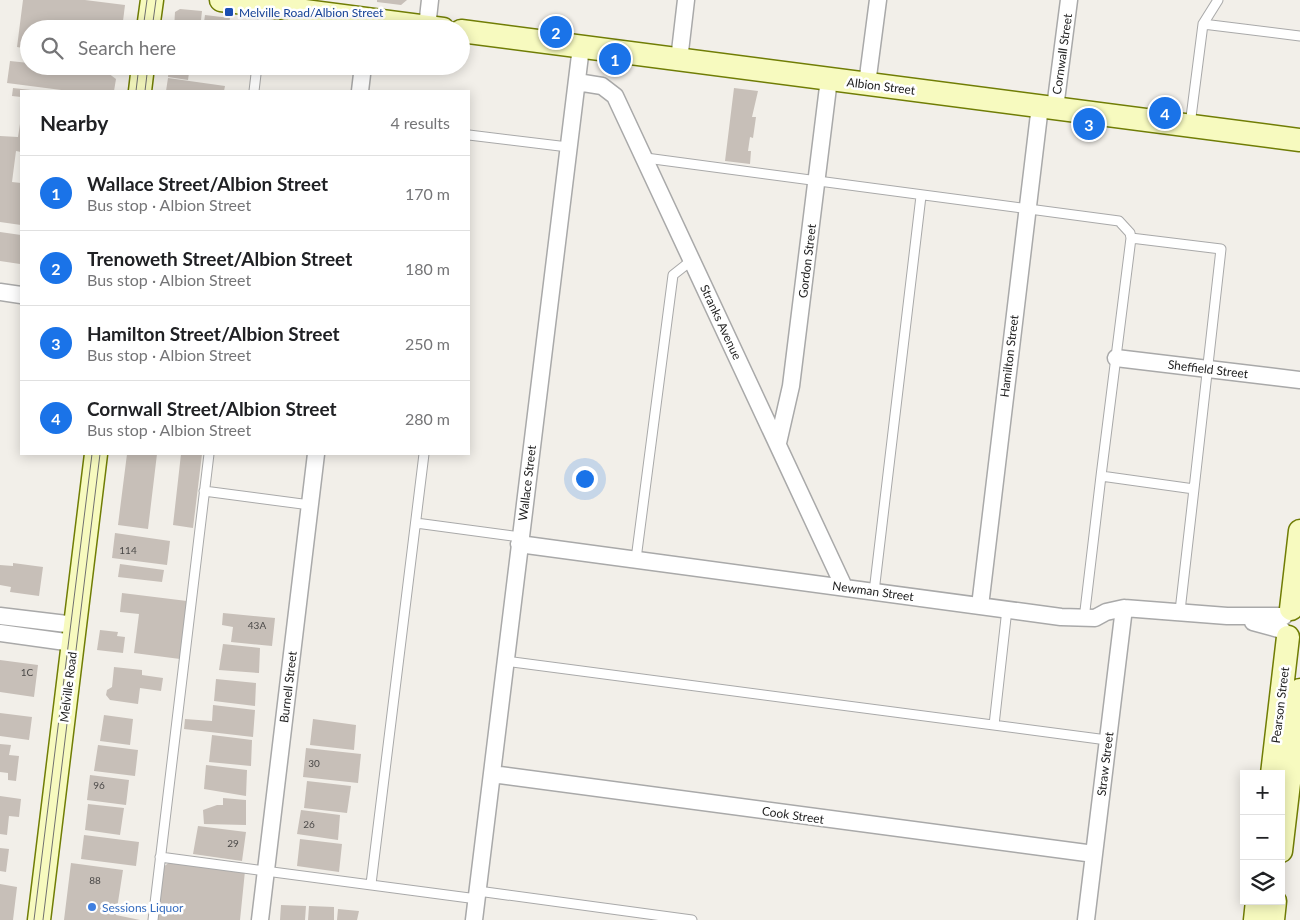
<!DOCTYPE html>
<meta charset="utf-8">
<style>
:root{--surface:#fff;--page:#f2f2f2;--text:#202124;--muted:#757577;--line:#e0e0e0;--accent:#1a73e8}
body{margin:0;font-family:Lato,sans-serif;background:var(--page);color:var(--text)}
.controls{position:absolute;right:15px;bottom:15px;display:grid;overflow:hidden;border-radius:0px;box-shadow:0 2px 12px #0003}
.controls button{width:45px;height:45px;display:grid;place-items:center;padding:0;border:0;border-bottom:1px solid var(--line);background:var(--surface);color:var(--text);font:25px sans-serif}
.you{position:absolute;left:584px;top:478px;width:18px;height:18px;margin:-12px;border:4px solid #fff;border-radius:50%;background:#1a73e8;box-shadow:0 0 0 8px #1a73e833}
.badge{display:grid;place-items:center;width:32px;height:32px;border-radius:50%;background:var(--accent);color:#fff;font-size:16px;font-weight:700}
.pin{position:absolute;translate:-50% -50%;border:2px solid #fff;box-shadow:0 1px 5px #0006}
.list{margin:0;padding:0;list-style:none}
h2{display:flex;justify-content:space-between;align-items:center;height:65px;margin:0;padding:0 20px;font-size:21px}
h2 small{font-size:16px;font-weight:400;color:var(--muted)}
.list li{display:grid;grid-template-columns:32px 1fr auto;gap:15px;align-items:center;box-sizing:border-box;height:75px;padding:0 20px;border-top:1px solid var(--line)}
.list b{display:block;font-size:19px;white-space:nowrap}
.list p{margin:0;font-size:16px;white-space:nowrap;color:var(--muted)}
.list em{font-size:16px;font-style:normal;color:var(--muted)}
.icon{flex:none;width:28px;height:28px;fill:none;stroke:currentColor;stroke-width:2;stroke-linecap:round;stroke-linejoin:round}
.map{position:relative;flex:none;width:1300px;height:920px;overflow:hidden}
.search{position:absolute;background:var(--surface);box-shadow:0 2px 12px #0003;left:20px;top:20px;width:450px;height:55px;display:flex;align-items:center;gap:12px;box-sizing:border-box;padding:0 18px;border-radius:28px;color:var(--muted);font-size:19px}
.panel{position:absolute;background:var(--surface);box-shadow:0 2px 12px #0003;left:20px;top:90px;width:450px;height:365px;border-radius:0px}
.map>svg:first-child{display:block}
.building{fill:#c7bfb8}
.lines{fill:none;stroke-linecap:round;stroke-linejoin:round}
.lane-casing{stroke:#a9a9a9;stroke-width:11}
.street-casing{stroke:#a9a9a9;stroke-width:19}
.secondary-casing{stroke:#707d05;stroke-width:25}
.lane{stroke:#fff;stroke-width:9}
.street{stroke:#fff;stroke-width:16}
.secondary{stroke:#f7fabf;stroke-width:22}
.tram{stroke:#707070;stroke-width:1}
.transit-dot{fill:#1a4fb4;stroke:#fff;stroke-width:2}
.shop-dot{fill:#3f7fe0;stroke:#fff;stroke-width:2}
.labels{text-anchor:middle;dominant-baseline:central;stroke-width:5;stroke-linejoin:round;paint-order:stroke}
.number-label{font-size:10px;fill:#4b4948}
.transit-label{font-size:12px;fill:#164399;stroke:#fff;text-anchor:start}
.street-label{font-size:12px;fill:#222;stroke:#fff}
.shop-label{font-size:12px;fill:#366cbe;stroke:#fff;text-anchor:start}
</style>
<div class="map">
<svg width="1300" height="920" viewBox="0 0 1300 920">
<rect width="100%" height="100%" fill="#f2efe9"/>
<path class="building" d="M 23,0 L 85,0 L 125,5 L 122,29 L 29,29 L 29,49 L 17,47 Z
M 377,0 L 407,0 L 401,5 L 377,2 Z
M 180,9 L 202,11 L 200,29 L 174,29 L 175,12 Z
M 205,15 L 230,18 L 228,29 L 203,29 Z
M 233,22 L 258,25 L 257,29 L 232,29 Z
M 10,61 L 29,63 L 29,66 L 52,66 L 108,73 L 116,79 L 114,91 L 69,91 L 7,83 Z
M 169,66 L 190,66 L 188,80 L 168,77 Z
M 202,66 L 221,66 L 220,73 L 202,70 Z
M 168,78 L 225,86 L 224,91 L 166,91 Z
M 13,88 L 31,90 L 31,91 L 21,91 L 21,97 L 12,96 Z
M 734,88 L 758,91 L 752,117 L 756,117 L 753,138 L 750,137 L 748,151 L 751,151 L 750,164 L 725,161 Z
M 20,124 L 21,152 L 16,151 L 12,182 L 21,183 L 21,225 L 0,222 L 0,136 L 18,137 Z
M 0,232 L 21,235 L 20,264 L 0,261 Z
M 127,454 L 157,454 L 148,529 L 118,525 Z
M 181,454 L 202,454 L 193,528 L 173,525 Z
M 115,533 L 170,541 L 167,565 L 112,558 Z
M 13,563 L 43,567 L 39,596 L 10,592 L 11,587 L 0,585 L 0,565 L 13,566 Z
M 120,564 L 164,570 L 162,582 L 118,577 Z
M 122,593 L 187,601 L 180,659 L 134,653 L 139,614 L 120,612 Z
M 223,613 L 275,618 L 272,646 L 231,642 L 233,627 L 222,625 Z
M 100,630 L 118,632 L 117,636 L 125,637 L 123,653 L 97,650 Z
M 223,644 L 260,648 L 259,673 L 219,670 Z
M 0,660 L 38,665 L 34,697 L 0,692 Z
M 114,667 L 142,670 L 142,675 L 163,678 L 161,691 L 140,688 L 138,704 L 110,700 L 106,695 L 107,690 L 112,687 Z
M 216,679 L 256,683 L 255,706 L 214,701 Z
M 213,705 L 255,710 L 253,737 L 184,729 L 185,719 L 212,721 Z
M 0,713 L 32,717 L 29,740 L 0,736 Z
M 104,715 L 133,719 L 130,745 L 100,741 Z
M 313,719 L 356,725 L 354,750 L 310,745 Z
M 212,735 L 252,740 L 251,766 L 209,762 Z
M 0,744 L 11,745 L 9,755 L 19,756 L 16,781 L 8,780 L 8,773 L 0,772 Z
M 98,745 L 138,750 L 135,776 L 94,771 Z
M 306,748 L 361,754 L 358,783 L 303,777 Z
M 206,765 L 247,770 L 246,796 L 204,789 Z
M 90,775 L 129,780 L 126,805 L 87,800 Z
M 307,781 L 351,786 L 347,813 L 304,808 Z
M 0,796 L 21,799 L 19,817 L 9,816 L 7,835 L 0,834 Z
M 223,798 L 246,800 L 246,825 L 204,824 L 203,810 L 217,805 L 223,805 Z
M 88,804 L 124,808 L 120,835 L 85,830 Z
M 301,810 L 340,815 L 338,840 L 297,834 Z
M 198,826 L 246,832 L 242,861 L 193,854 Z
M 84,835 L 139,842 L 136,866 L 81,859 Z
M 300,839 L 342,844 L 339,872 L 297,866 Z
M 0,848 L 9,849 L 6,872 L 0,871 Z
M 171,861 L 245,871 L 240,920 L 156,920 L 162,868 Z
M 71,863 L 123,870 L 116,915 L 140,920 L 64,920 Z
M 0,884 L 17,887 L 13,920 L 0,920 Z
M 281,905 L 306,906 L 305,920 L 280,920 Z
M 309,906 L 334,907 L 334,920 L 308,920 Z
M 338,909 L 359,911 L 357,920 L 337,920 Z"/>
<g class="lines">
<defs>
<path id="lane" d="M 1203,24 L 1300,36
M 262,29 L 264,7
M 254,91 L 257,66
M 1190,125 L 1203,24 L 1218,0
M 469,135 L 568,147
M 646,158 L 1119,221 L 1130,233 L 1131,238 L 1101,476 L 1194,489 L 1221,249 L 1131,238
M 204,491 L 310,505
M 416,523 L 520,537
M 636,559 L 673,275 L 692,260
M 874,592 L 921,196
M 1180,611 L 1194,489
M 1084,619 L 1101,476
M 505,661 L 1107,740
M 994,725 L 1007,609
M 160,857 L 477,899
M 371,884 L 424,454
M 478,891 L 692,920
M 153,920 L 209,454"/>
<path id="street" d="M 427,27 L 430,0
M 679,60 L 686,0
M 577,82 L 602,86 L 615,96 L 844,587
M 867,84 L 878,0
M 360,91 L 363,66
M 1055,108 L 1069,0
M 0,292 L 21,295
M 1116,358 L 1300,380
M 778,443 L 791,386 L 829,79
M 519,544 L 1061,617 L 1095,618 L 1106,612 L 1124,608 L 1227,616 L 1284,616
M 980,606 L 1040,106
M 0,616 L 75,625
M 1253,622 L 1282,630
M 0,633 L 73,643
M 492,774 L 1094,854
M 260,920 L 316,454
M 474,920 L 581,47
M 1086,920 L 1124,608"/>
<path id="secondary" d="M 221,0 L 443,29
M 148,29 L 152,0
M 461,31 L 1300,140
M 140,91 L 143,66
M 1291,609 L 1300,531
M 1272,774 L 1288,637
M 1281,851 L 1300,690
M 39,920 L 96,454
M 1255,920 L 1257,901
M 1273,920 L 1275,901"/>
</defs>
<use href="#lane" class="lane-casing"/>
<use href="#street" class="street-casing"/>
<use href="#secondary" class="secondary-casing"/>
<use href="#lane" class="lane"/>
<use href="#street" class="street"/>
<use href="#secondary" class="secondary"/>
<path class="tram" d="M 143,29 L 147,0
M 152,29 L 156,0
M 136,91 L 139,66
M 145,91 L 148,66
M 34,920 L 92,454
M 43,920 L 100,454"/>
</g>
<rect class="transit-dot" x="224" y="7" width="10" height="10" rx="2.5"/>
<circle class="shop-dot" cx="92" cy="907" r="5"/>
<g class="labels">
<g class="number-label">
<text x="128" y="550">114</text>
<text x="257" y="625">43A</text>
<text x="27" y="672">1C</text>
<text x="314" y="763">30</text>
<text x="99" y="785">96</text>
<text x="309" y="824">26</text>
<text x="233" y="843">29</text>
<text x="95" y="880">88</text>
</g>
<g class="transit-label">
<text x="239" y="12">Melville Road/Albion Street</text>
</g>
<g class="street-label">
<text transform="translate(1062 54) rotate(-82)">Cornwall Street</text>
<text transform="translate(881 86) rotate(7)">Albion Street</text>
<text transform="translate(807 261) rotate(-83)">Gordon Street</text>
<text transform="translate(721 322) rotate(65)">Stranks Avenue</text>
<text transform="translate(1009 356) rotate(-83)">Hamilton Street</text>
<text transform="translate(1208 369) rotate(7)">Sheffield Street</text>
<text transform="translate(527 483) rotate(-83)">Wallace Street</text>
<text transform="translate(873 591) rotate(8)">Newman Street</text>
<text transform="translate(68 687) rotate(-83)">Melville Road</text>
<text transform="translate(288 687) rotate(-83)">Burnell Street</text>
<text transform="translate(1280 705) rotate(-83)">Pearson Street</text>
<text transform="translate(1105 764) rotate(-83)">Straw Street</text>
<text transform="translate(793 815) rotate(8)">Cook Street</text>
</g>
<g class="shop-label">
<text x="102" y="907">Sessions Liquor</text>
</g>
</g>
</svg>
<div class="controls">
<button>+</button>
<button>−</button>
<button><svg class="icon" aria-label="layers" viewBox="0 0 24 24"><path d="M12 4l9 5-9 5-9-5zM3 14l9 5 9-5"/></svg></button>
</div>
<div class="you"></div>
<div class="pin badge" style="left:615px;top:59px">1</div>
<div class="pin badge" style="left:556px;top:32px">2</div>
<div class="pin badge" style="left:1089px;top:124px">3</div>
<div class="pin badge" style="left:1165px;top:113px">4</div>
<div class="search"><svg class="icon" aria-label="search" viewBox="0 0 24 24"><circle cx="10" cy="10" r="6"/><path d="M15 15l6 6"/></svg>Search here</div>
<section class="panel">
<h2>Nearby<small>4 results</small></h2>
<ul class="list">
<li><span class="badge">1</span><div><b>Wallace Street/Albion Street</b><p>Bus stop · Albion Street</p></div><em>170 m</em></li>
<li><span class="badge">2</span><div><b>Trenoweth Street/Albion Street</b><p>Bus stop · Albion Street</p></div><em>180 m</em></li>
<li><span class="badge">3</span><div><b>Hamilton Street/Albion Street</b><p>Bus stop · Albion Street</p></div><em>250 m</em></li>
<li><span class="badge">4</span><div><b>Cornwall Street/Albion Street</b><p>Bus stop · Albion Street</p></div><em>280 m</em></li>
</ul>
</section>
</div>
